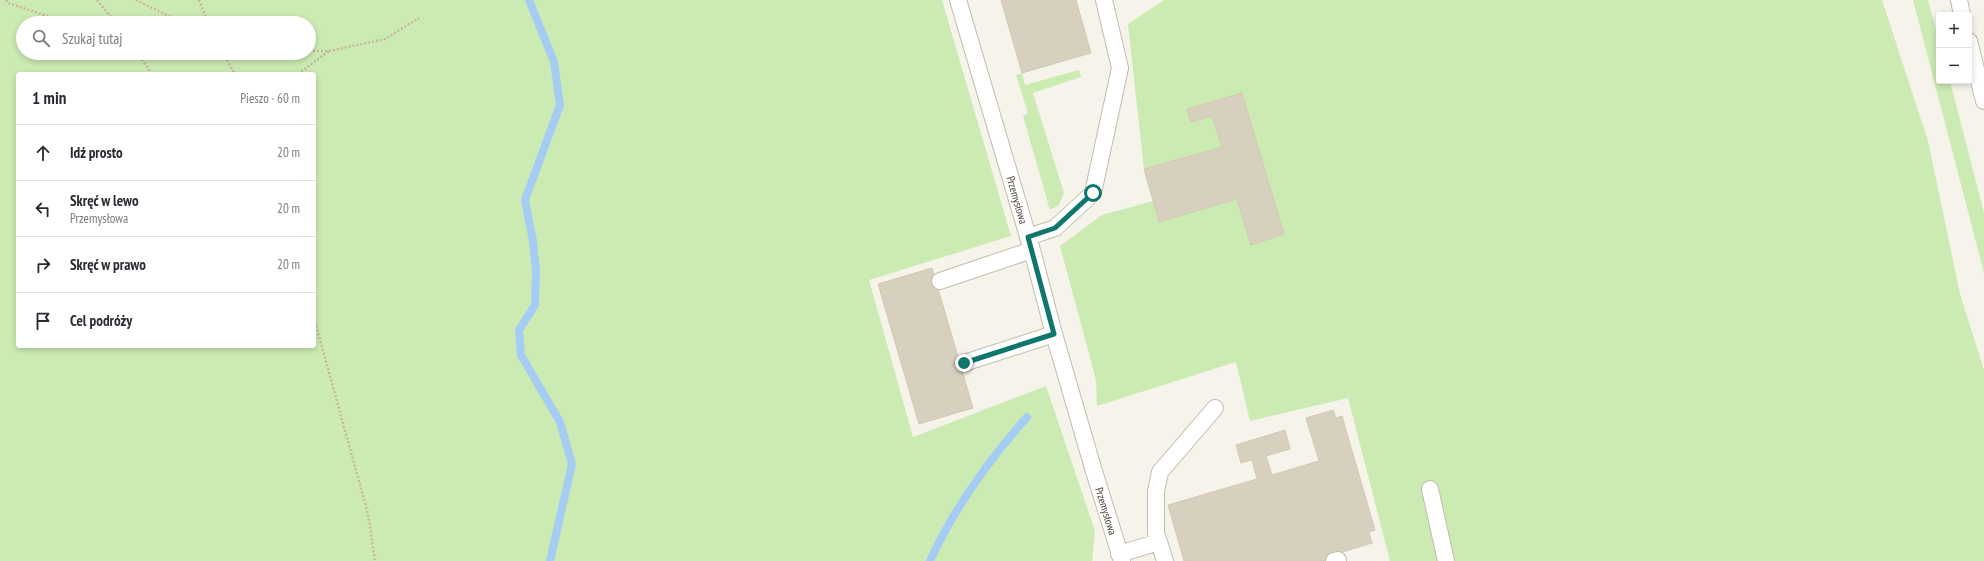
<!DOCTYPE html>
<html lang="pl">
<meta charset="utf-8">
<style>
:root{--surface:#fff;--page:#f2f2f3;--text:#2b2b33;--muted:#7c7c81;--line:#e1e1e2}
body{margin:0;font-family:"PT Sans Narrow",sans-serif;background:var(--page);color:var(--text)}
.controls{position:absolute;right:12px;top:12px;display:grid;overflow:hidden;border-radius:4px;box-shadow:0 2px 6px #0003}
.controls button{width:36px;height:36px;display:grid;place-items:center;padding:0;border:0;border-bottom:1px solid var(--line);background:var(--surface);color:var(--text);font:20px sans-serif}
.stop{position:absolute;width:12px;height:12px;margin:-9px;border:3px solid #0f766e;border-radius:50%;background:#fff}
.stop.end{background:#0f766e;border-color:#fff;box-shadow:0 1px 4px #0008}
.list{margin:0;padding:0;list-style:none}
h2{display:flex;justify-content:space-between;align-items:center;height:52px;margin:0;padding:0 16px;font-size:17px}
h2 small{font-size:13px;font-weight:400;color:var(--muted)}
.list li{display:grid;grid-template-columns:26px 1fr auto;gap:12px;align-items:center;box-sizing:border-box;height:56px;padding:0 16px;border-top:1px solid var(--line)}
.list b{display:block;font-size:15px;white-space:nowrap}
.list p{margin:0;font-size:13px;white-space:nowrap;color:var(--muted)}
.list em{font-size:13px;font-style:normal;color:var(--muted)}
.icon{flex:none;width:22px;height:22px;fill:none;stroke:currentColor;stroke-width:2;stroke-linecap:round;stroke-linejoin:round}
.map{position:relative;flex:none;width:1984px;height:561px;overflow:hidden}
.search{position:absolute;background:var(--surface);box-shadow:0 2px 6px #0003;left:16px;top:16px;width:300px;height:44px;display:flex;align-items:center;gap:10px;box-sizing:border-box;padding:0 14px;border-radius:22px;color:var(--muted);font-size:15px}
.panel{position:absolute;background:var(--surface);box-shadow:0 2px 6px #0003;left:16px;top:72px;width:300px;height:276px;border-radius:4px}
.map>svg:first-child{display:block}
.green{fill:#ccebb2;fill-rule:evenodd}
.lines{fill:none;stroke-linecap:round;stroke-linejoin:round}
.stream{stroke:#a5cdf3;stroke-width:8}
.building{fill:#d8d0bf;stroke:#d3c9b2}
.service-casing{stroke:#c2bcac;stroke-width:18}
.path{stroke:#c4b99d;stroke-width:2.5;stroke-dasharray:2 2;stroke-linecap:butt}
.service{stroke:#fff;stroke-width:16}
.route{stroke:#0f766e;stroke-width:5}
.labels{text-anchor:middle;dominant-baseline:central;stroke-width:3;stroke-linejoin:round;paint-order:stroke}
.street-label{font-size:11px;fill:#4a4438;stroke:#fff}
</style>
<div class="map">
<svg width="1984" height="561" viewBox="0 0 1984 561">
<rect width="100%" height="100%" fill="#f5f3ea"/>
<path class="green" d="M 0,0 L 942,0 L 1011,236 L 869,280 L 913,437 L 1046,386 L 1095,531 L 1092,561 L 0,561 ZM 23,23 L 309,23 L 309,53 L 23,53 ZM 18,74 L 314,74 L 314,346 L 18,346 Z
M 1164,0 L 1882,0 L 1928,141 L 1960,294 L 1984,370 L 1984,561 L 1390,561 L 1348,398 L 1250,421 L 1236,362 L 1097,406 L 1096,380 L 1060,246 L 1102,215 L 1153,201 L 1237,199 L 1251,244 L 1284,234 L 1242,93 L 1187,109 L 1191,122 L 1212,116 L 1222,147 L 1144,169 L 1128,24 Z
M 1913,0 L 1928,0 L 1939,41 L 1939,81 L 1950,81 L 1984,213 L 1984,273 Z
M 1079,70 L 1081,77 L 1033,93 L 1064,193 L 1059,205 L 1050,210 L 1023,116 L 1028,113 L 1016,75 L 1022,73 L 1025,85 Z"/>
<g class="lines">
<path class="stream" d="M 529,0 L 554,62 L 560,105 L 525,200 L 533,241 L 536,270 L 535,305 L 519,330 L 521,355 L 560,422 L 572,464 L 550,561
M 930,561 C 954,508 989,460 1027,417"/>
</g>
<path class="building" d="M 1001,0 L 1076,0 L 1091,53 L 1022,73 Z
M 1242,93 L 1284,234 L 1251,245 L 1237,199 L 1159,222 L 1144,169 L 1222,147 L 1212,116 L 1191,122 L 1187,109 Z
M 932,268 L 973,408 L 919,424 L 878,284 Z
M 1333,410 L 1336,418 L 1342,416 L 1375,530 L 1369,532 L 1372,543 L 1339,553 L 1338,557 L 1323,561 L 1184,561 L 1168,505 L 1257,479 L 1252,460 L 1241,463 L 1236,445 L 1285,430 L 1290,449 L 1266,456 L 1272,475 L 1319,461 L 1306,418 Z"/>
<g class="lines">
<defs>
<path id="service" d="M 958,0 L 1032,250 L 1054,334 L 1093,468 L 1122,561
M 1959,0 L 1962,15
M 1969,41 L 1984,101
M 1028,237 L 1055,228 L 1093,193 L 1120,68 L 1104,0
M 940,281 L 1032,250
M 964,363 L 1054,334
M 1430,489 L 1446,561
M 1159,542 L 1165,561
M 1119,554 L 1159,542 L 1156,533 L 1156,491 L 1160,472 L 1215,408
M 1334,561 L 1338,560"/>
</defs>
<use href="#service" class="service-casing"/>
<path class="path" d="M 6,0 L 8,3 L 68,23
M 97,0 L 116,23
M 136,0 L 183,23
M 199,0 L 208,23
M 309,51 L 329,51 L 385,39 L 419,18
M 137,53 L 152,74
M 223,53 L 235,74
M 298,74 L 329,51
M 314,318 L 368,514 L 375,561"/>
<use href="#service" class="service"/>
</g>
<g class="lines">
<path class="route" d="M 964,363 L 1054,334 L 1028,237 L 1055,228 L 1093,193"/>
</g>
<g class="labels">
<g class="street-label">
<text transform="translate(1017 200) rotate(74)">Przemysłowa</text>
<text transform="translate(1106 511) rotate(73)">Przemysłowa</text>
</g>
</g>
</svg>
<div class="controls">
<button>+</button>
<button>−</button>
</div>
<div class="stop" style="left:1093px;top:193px"></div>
<div class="stop end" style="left:964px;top:363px"></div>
<div class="search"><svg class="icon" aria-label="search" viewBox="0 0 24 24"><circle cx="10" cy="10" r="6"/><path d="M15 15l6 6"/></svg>Szukaj tutaj</div>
<section class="panel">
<h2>1 min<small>Pieszo · 60 m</small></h2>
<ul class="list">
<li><svg class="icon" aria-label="ahead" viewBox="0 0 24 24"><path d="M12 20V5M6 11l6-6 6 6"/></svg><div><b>Idź prosto</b></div><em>20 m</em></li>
<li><svg class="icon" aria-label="left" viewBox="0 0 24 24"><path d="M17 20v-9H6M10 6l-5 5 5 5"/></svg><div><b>Skręć w lewo</b><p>Przemysłowa</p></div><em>20 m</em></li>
<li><svg class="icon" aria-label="right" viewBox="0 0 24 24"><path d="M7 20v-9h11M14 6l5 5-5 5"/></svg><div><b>Skręć w prawo</b></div><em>20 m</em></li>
<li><svg class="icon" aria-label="arrive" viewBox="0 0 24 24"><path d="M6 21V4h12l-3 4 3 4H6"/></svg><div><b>Cel podróży</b></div></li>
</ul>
</section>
</div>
